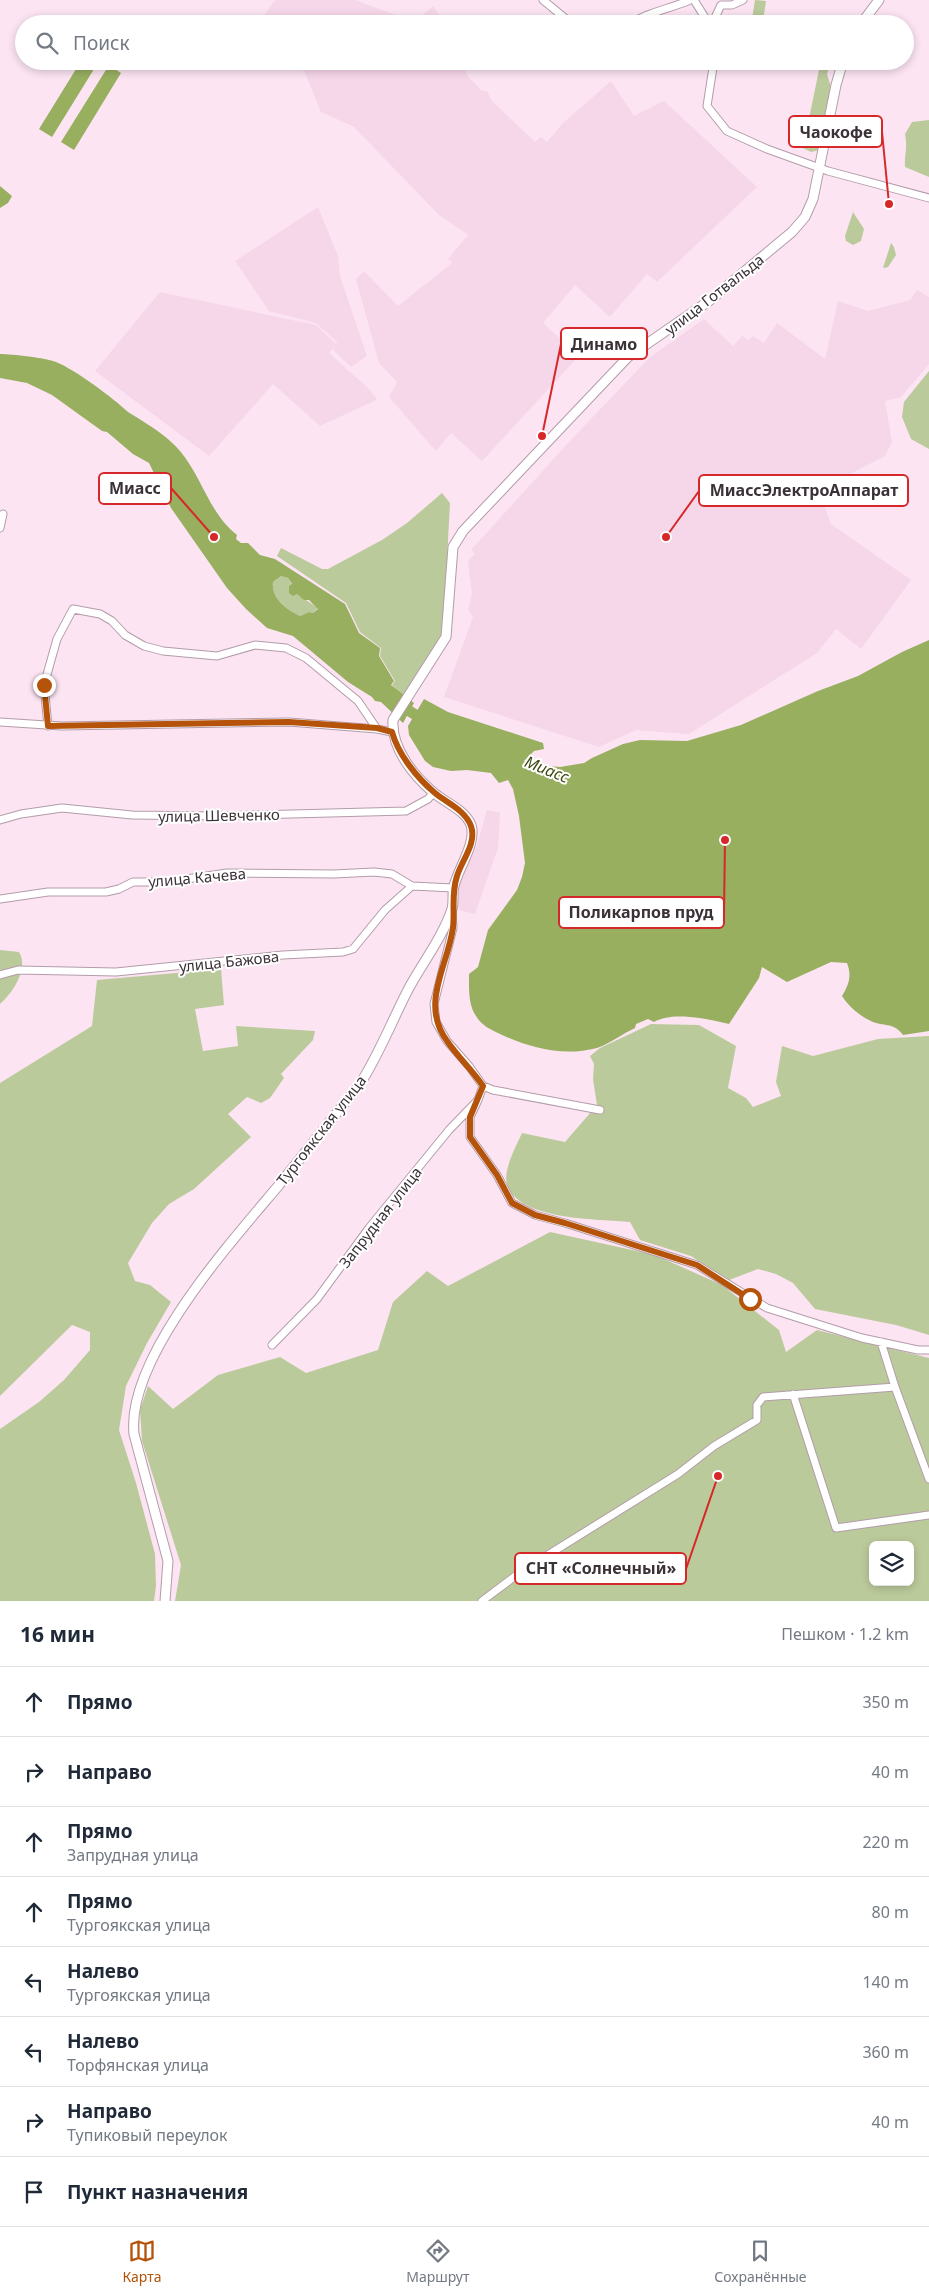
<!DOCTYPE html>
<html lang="ru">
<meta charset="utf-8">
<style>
:root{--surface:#fff;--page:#f2f2f3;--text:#1f2937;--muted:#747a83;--line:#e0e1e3;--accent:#b45309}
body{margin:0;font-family:"Noto Sans",sans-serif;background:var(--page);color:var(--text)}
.controls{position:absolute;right:15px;bottom:15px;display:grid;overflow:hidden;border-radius:8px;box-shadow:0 2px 8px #0003}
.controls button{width:45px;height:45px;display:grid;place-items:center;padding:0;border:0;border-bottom:1px solid var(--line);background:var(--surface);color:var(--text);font:25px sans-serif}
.stop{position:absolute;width:15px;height:15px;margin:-11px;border:4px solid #b45309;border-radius:50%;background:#fff}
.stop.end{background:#b45309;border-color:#fff;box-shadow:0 1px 5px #0008}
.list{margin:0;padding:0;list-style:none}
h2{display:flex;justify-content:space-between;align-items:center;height:65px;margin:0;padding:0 20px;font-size:21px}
h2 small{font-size:16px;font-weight:400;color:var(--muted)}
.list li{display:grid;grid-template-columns:32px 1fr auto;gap:15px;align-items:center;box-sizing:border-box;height:70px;padding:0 20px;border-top:1px solid var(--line)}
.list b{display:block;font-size:19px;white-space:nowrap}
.list p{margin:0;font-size:16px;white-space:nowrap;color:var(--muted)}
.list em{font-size:16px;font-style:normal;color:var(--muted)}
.icon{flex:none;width:28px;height:28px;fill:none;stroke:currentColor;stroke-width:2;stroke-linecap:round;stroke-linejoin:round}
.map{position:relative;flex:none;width:929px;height:1601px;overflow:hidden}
.search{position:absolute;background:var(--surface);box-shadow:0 2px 8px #0003;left:15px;right:15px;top:15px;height:55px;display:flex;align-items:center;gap:12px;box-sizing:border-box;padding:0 18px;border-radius:28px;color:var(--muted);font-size:19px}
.sheet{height:625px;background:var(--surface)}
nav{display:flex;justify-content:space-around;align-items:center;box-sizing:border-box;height:70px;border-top:1px solid var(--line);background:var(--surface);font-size:14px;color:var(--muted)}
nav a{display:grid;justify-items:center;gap:2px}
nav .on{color:var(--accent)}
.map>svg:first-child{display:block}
.built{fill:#f6d7ea}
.green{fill:#bbca9b;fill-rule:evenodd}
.water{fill:#98af60;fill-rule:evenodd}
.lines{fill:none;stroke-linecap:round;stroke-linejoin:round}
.river{stroke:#98af60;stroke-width:11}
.minor-casing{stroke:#b39caa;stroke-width:9}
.major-casing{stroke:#b39caa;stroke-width:11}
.minor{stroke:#fff;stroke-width:7}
.major{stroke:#fff;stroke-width:9}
.route{stroke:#b45309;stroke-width:6}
.labels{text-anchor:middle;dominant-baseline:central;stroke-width:4;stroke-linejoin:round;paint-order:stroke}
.street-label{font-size:15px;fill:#3b3238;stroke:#fff}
.water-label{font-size:16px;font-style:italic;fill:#3d4b11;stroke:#fff}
.leader{fill:none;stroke:#d62828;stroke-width:2}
.callout-dot{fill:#d62828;stroke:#fff;stroke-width:2}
.callout{fill:#fff;stroke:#d62828;stroke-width:2}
.callout-label{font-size:16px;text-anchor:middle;font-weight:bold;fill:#3b3238}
</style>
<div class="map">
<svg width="929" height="1601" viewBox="0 0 929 1601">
<rect width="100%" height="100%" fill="#fce4f3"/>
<path class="built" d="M 275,0 L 355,0 L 414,22 L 433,6 L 446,24 L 258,24 Z
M 292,61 L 461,61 L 467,75 L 482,91 L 487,91 L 492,101 L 535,142 L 541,137 L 547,142 L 562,124 L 611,81 L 634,116 L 664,101 L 757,187 L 657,282 L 647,274 L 610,317 L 575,285 L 543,323 L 579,356 L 482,461 L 451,433 L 436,451 L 389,397 L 397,382 L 379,363 L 356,279 L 364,271 L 398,306 L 452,263 L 448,259 L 468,235 L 438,214 L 354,127 L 321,112 L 303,68 L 291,63 Z
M 318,207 L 338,256 L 340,276 L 367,356 L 351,367 L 333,350 L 335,346 L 329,353 L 367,387 L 377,399 L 372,402 L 320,426 L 273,384 L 209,456 L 95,371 L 160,292 L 316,325 L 336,344 L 337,342 L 316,323 L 269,311 L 235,261 Z
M 917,290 L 929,297 L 929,364 L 901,397 L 885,401 L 892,442 L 885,456 L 819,490 L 831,524 L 911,580 L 861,649 L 836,629 L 817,653 L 689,734 L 636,730 L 599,747 L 444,697 L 473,617 L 468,610 L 472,594 L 468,561 L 475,554 L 471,550 L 568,443 L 649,358 L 704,319 L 733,346 L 742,336 L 749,340 L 753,336 L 764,343 L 777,323 L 825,359 L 838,301 L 868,311 L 910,300 Z
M 487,810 L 500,813 L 498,848 L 475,914 L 459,910 L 456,889 L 462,873 L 477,845 Z"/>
<path class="green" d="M 755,0 L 766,1 L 763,21 L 752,19 Z
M 823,61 L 832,61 L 827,74 L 831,87 L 819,150 L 811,152 L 803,148 L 819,70 Z
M 929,120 L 929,177 L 905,167 C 904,154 908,150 905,134 L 912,122 Z
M 853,212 L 864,229 L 861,241 L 853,245 L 846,241 L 845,236 Z
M 891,243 L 894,247 L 896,255 L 888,267 L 883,268 Z
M 929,371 L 929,449 L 911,439 L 902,417 L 904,402 Z
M 442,493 L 450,503 L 443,635 L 402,696 L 392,685 L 395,681 L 380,656 L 381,648 L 360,632 L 346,603 L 277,556 L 281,548 L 322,569 L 328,569 L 382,540 L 407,523 Z
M 281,576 L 288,578 L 297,594 L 318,608 L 313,613 L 309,612 L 300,616 C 287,610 271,599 273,582 Z
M 0,950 L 19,952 C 29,968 13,993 0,1004 Z
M 221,969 L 224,1005 L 195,1009 L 203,1051 L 238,1046 L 236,1026 L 315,1031 L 313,1040 L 281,1074 L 284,1078 L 270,1098 L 261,1103 L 247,1097 L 228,1114 L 251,1137 L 194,1189 L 169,1204 L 152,1223 L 128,1263 L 135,1281 L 150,1285 L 171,1302 L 147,1343 L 126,1386 L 119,1430 L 136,1483 L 155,1554 L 156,1586 L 154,1601 L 0,1601 L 0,1429 L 39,1402 L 64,1380 L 90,1350 L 90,1332 L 72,1325 L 0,1396 L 0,1083 L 92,1026 L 97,980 Z
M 651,1024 L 699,1025 L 736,1046 L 728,1088 L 746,1098 L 753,1107 L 781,1096 L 776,1082 L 782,1046 L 813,1056 L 878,1039 L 929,1036 L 929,1335 L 896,1325 L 815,1309 L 793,1283 L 776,1274 L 758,1269 L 729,1280 L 691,1256 L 640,1240 L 630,1222 C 599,1219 518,1221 507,1184 C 503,1170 516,1146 522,1133 L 565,1142 L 597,1105 L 593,1079 L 594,1064 L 590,1056 L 600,1048 Z
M 550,1232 L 655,1255 L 722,1285 L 779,1330 L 786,1352 L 817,1330 L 929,1358 L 929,1601 L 175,1601 L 181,1565 L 142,1441 L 140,1410 L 148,1386 L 173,1409 L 218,1375 L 280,1357 L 306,1373 L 378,1350 L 393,1302 L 427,1271 L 448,1286 ZM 873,1545 L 910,1545 L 910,1582 L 873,1582 Z"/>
<path class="water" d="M 81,61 L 99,61 L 52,137 L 39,129 Z
M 109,65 L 121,73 L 74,150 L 61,142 Z
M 0,186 L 12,196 L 8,203 L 0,208 Z
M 0,354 C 12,354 46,358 56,362 C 76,370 113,398 128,412 C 132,415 137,417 141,420 C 155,429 169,438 180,451 C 202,477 209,513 237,535 L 236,539 L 241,543 L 248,543 L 260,555 L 275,559 L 345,604 L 359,633 L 380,648 L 379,656 L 394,681 L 391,685 L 414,703 L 403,723 L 381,702 L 375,701 L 372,697 L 348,682 L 293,636 L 267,628 L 246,609 L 227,588 L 171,508 L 149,463 L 133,454 L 107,432 L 102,431 L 52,395 L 27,383 L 0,378 ZM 281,576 L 288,578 L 292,584 L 289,586 L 289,593 L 293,596 L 297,594 L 304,600 L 309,600 L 318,609 L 313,613 L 309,612 L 300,616 C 287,610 271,599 273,582 Z
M 929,640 L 929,1031 L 903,1035 C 895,1024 888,1026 876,1023 C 863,1019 849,1007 842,996 C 849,984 852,976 847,963 L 831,962 L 787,982 L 762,967 L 759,978 L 729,1024 C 708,1019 673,1011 654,1022 L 648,1019 L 636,1024 L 635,1028 C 622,1034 609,1044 597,1048 C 563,1057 530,1048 500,1034 C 490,1029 482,1026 476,1016 C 468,1005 469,987 469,974 L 478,967 L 488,930 L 517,890 L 522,877 L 525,863 L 519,816 L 513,789 L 508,780 L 499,783 L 491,773 L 467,770 L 451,771 L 433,767 L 425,761 L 409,735 L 408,726 L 424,699 L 448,712 L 543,743 L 544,749 L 534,751 L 524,761 L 534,771 L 548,766 L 560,767 L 584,763 L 592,758 L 623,744 L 640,740 L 687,741 L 741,725 L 818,691 L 858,676 L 902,652 Z"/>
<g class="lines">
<path class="river" d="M 397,703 L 428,723"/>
<defs>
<path id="minor" d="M 543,0 L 572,24
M 694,0 L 709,24
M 630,24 C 647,12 670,9 690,0
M 712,24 L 721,5 L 732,5 L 743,0
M 714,61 L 707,106 L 727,131 L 767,149 L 828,171 L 929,198
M 0,528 L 3,514
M 0,722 L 62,726 L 289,722 L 377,729
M 48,726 L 44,685 L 57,639 L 73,609 L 100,614 L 112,621 L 125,635 L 144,646 L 163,651 L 217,656 L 255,645 L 286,648 L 306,658 L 358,701 L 377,729 L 392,732
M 0,820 L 21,814 L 62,808 L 132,815 L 215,816 L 406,811 L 428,799 L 434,792
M 0,899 L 48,892 L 106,892 L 119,889 L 133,882 L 166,882 L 227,873 L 334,874 L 374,872 L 392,874 L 412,886 L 453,888
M 452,911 L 453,928 L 434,1004 L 436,1022 L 447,1041 L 469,1066 L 483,1086 L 493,1090 L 600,1110
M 0,975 L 18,970 L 116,972 L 283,955 L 343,952 L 353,949 L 385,910 L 412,886
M 478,1100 L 470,1117 L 470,1137 L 497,1175 L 512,1203 L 535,1215 L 565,1223 L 697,1265 L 767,1308 L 862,1338 L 918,1350 L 929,1350
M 881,1342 L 895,1387 L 929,1479
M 272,1345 L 317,1299 L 369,1228 L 449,1130 L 478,1100 L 483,1086
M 793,1394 L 836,1528 L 929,1515
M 482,1601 L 522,1571 L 678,1474 L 714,1446 L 757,1420 L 757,1405 L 763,1397 L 895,1387"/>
<path id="major" d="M 861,24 L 879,0
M 165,1601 L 168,1561 L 134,1434 C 126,1358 232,1241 279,1185 C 306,1151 333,1118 360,1084 C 380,1053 393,1018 410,986 C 424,961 443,936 452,909 C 454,902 452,893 454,886 C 458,869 477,842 471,825 C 465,810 446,803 434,793 C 413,775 391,748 393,720 L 446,637 L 453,547 L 463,531 L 628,357 L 709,301 L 792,232 L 805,217 L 813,199 L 836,85 L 843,61"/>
</defs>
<use href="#minor" class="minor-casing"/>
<use href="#major" class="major-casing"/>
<use href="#minor" class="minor"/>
<use href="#major" class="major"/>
</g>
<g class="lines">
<path class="route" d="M 44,685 L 48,726 L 289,722 L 377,728 L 392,732 C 398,754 417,778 435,793 C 447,803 465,810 471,826 C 477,843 462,860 457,876 C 451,894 455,910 453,928 C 447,968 420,1004 447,1041 C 458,1057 472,1070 483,1086 L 470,1117 L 470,1137 L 497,1175 L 512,1203 L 535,1215 L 565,1223 L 697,1265 L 750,1299"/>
</g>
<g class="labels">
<g class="street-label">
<text transform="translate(714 294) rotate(-38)">улица Готвальда</text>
<text transform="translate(219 815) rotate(-1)">улица Шевченко</text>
<text transform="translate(197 877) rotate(-5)">улица Качева</text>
<text transform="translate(229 961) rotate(-6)">улица Бажова</text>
<text transform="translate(321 1130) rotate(-52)">Тургоякская улица</text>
<text transform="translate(380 1217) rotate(-52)">Запрудная улица</text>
</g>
<g class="water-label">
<text transform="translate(547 769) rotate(22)">Миасс</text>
</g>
</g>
<path class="leader" d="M889 204L882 132M542 436L561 344M214 537L171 488M666 537L699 491M725 840L724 913M718 1476L686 1569"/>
<g class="callout-dot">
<circle cx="889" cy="204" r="5"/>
<circle cx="542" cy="436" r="5"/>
<circle cx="214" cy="537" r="5"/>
<circle cx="666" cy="537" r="5"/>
<circle cx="725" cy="840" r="5"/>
<circle cx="718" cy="1476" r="5"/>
</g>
<g class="callout">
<rect x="789" y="116" width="93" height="31" rx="5"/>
<rect x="561" y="328" width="86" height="31" rx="5"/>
<rect x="99" y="473" width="72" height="31" rx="5"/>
<rect x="699" y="475" width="209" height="31" rx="5"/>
<rect x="559" y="897" width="165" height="31" rx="5"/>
<rect x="515" y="1553" width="171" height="31" rx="5"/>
</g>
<g class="callout-label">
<text x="836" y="138">Чаокофе</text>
<text x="604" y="350">Динамо</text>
<text x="135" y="494">Миасс</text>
<text x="804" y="496">МиассЭлектроАппарат</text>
<text x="641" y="918">Поликарпов пруд</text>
<text x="601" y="1574">СНТ «Солнечный»</text>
</g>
</svg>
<div class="controls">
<button><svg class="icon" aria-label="layers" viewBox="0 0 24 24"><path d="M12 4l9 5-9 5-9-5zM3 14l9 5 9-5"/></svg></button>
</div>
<div class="stop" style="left:750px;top:1299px"></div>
<div class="stop end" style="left:44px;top:685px"></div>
<div class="search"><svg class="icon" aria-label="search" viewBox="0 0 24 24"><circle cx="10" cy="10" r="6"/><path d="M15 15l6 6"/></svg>Поиск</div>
</div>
<section class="sheet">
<h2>16 мин<small>Пешком · 1.2 km</small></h2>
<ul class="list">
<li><svg class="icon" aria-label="ahead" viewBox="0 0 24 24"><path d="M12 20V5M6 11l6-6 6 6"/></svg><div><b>Прямо</b></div><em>350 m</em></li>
<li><svg class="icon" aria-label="right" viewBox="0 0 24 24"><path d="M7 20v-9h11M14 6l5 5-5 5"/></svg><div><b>Направо</b></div><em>40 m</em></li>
<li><svg class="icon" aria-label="ahead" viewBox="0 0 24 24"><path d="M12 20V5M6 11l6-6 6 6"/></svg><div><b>Прямо</b><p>Запрудная улица</p></div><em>220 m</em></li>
<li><svg class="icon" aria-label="ahead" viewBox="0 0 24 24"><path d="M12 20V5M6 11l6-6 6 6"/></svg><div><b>Прямо</b><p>Тургоякская улица</p></div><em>80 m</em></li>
<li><svg class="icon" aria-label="left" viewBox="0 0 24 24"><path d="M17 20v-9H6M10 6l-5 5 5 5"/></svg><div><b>Налево</b><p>Тургоякская улица</p></div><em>140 m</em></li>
<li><svg class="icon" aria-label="left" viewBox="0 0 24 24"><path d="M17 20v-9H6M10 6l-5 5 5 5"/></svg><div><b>Налево</b><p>Торфянская улица</p></div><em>360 m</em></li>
<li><svg class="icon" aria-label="right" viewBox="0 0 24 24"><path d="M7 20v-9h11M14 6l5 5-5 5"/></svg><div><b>Направо</b><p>Тупиковый переулок</p></div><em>40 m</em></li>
<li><svg class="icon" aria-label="arrive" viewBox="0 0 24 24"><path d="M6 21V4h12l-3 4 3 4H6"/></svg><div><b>Пункт назначения</b></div></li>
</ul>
</section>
<nav>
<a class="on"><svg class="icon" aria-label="map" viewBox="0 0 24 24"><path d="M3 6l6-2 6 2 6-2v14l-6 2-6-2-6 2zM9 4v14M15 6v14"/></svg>Карта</a>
<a><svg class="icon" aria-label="directions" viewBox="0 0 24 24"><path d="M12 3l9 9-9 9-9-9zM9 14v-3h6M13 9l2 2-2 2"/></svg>Маршрут</a>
<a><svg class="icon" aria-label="saved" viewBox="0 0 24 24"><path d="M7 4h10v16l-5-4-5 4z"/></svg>Сохранённые</a>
</nav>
